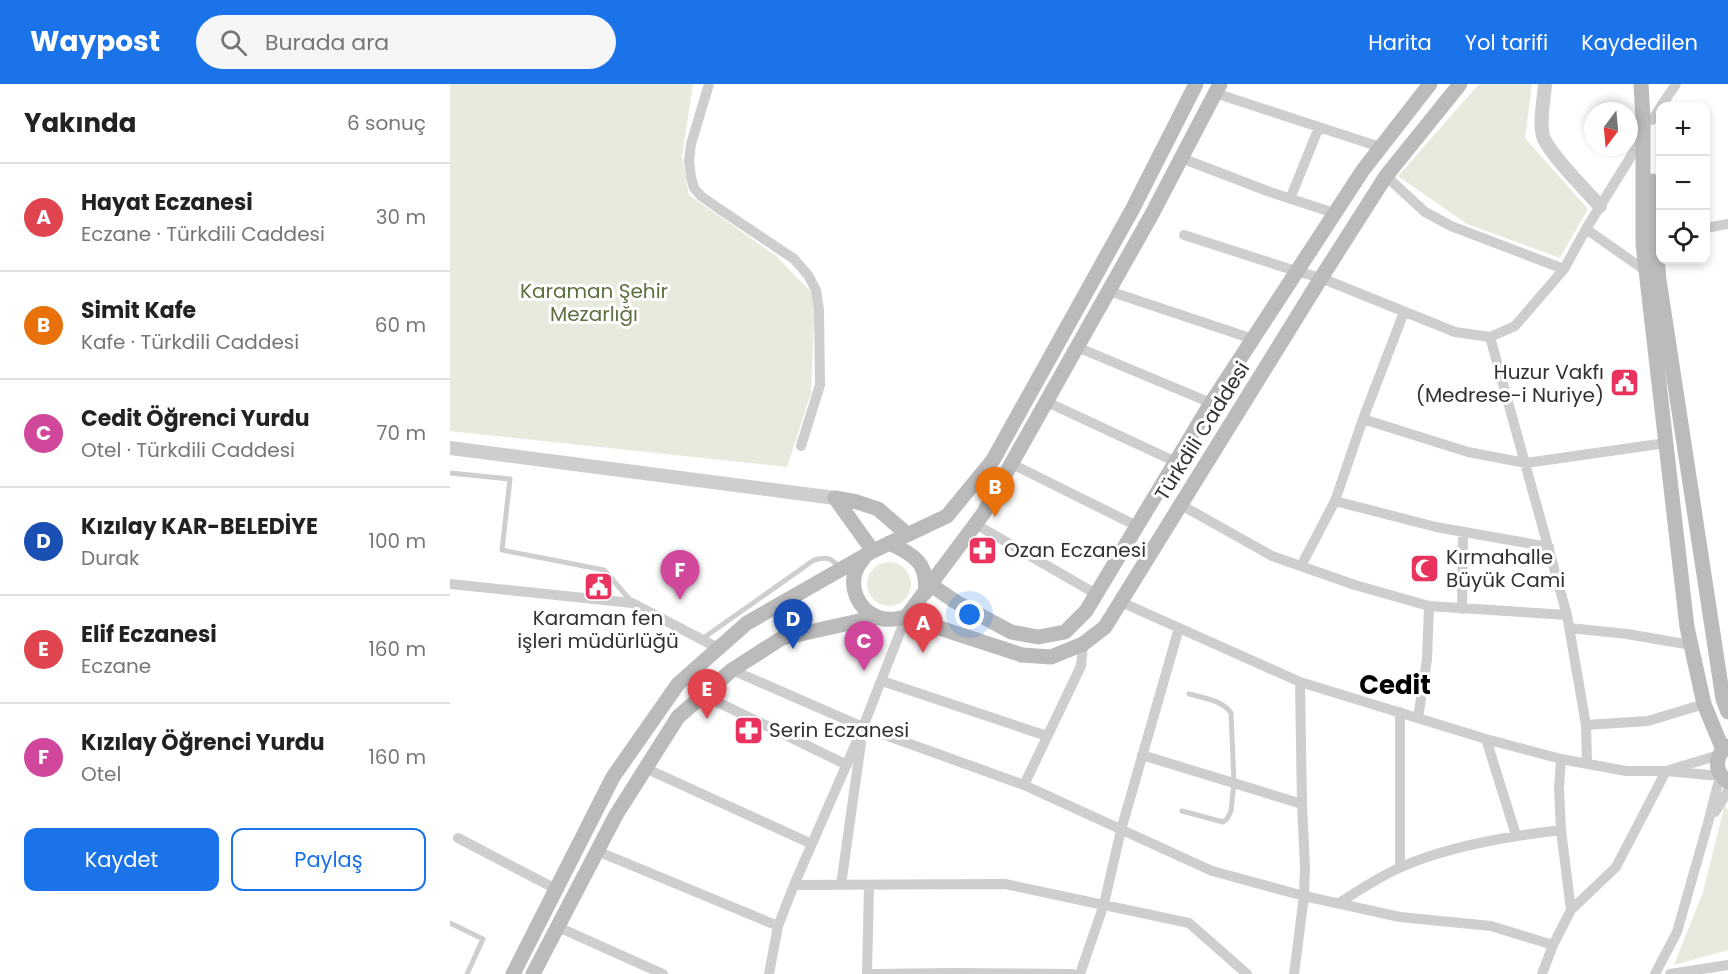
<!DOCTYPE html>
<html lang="tr">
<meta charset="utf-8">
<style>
:root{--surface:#fff;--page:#f6f6f6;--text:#222;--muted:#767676;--line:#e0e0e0;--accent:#1a73e8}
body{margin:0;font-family:Poppins,sans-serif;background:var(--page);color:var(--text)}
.controls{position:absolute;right:18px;top:18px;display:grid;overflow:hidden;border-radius:12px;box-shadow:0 3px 9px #0003}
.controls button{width:54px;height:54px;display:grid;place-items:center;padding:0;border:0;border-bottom:2px solid var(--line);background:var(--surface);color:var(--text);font:30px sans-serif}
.compass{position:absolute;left:1134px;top:18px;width:54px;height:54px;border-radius:50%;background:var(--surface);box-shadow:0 3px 9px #0003;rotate:196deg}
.you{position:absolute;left:520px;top:531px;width:21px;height:21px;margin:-15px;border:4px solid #fff;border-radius:50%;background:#1a73e8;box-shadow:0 0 0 9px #1a73e833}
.badge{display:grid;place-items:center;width:39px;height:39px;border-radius:50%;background:var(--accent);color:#fff;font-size:20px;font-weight:700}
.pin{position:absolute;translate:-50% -50px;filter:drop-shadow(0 2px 3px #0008)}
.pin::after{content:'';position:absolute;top:32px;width:21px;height:18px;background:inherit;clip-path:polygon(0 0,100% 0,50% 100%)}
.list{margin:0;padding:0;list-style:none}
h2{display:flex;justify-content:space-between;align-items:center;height:78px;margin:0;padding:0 24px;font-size:26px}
h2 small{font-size:20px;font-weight:400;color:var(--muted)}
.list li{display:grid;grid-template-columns:39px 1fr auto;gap:18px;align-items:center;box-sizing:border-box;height:108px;padding:0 24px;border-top:2px solid var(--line)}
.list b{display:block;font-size:22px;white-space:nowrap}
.list p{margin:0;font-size:20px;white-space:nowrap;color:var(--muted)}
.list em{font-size:20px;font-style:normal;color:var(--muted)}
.actions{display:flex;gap:12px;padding:18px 24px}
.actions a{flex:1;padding:14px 0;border:2px solid var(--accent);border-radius:12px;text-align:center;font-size:21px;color:var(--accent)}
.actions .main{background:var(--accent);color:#fff}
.icon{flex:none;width:33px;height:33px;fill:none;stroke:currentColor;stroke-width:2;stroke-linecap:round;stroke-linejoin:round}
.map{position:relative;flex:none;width:1278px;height:890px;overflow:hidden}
header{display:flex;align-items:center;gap:36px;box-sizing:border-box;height:84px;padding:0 30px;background:var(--accent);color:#fff}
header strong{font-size:28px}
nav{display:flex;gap:33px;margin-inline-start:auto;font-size:21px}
.search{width:420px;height:54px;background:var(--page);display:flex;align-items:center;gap:15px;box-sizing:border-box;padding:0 21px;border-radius:33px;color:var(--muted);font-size:22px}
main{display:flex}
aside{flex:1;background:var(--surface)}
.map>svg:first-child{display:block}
.green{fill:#e7ebdd}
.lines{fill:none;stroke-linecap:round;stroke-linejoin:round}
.service{stroke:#cecece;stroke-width:5}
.minor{stroke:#cecece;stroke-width:10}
.tertiary{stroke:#cecece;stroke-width:14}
.secondary{stroke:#bbb;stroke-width:15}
.labels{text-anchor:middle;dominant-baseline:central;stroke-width:6;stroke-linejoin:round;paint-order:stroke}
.park-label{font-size:20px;fill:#5d6f3d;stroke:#fff}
.poi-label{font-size:20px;fill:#313131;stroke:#fff;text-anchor:start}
.street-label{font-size:20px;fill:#313131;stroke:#fff}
.district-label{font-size:26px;font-weight:bold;fill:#000;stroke:#fff}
</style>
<header>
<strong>Waypost</strong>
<div class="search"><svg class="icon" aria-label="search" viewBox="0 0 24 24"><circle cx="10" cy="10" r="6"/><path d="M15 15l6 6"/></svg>Burada ara</div>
<nav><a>Harita</a><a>Yol tarifi</a><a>Kaydedilen</a></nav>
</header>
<main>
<aside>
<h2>Yakında<small>6 sonuç</small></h2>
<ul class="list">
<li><span class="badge" style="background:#e0444e">A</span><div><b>Hayat Eczanesi</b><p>Eczane · Türkdili Caddesi</p></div><em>30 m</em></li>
<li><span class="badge" style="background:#e8710a">B</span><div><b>Simit Kafe</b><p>Kafe · Türkdili Caddesi</p></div><em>60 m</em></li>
<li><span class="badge" style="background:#d1479c">C</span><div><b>Cedit Öğrenci Yurdu</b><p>Otel · Türkdili Caddesi</p></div><em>70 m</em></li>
<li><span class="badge" style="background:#1a4fb4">D</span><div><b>Kızılay KAR-BELEDİYE</b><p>Durak</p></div><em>100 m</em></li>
<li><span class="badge" style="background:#e0444e">E</span><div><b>Elif Eczanesi</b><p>Eczane</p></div><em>160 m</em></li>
<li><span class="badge" style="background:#d1479c">F</span><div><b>Kızılay Öğrenci Yurdu</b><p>Otel</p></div><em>160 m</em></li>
</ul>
<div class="actions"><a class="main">Kaydet</a><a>Paylaş</a></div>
</aside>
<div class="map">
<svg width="1278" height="890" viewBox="0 0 1278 890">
<rect width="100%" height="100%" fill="#fff"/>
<path class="green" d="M 0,0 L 243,0 L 232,73 L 239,111 L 326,172 L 365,212 L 361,309 L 337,383 L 0,347 Z
M 1029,0 L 1082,0 L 1075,54 L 1138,125 L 1110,174 L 1017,140 L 948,92 Z
M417 500a22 22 0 1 1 44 0a22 22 0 1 1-44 0Z
M 1275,720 L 1278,727 L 1278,866 L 1224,881 L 1253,808 Z"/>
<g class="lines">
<path class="service" d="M 0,389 L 60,395 L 52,466 L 154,486 L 181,517
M 252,555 L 364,476 C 378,472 380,474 391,484
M 732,727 L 773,738 L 777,735 L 781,727 L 784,699 L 781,629 C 772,616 754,614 739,610
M 0,839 L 33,855 L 17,890"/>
<path class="minor" d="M 259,0 L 241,60 L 239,77 L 241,93 L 244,104 L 251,112 L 268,124 L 344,175 L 358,191 L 366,206 L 369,226 L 370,301 L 351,362
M 765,9 L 930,63
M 1211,22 L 1226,0
M 1202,36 L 1210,24
M 731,74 L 820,108 L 884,129
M 936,92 L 975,128 L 1001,142 L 1114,185
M 840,115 L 869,43
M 1256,144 L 1278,140
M 1136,145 L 1196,187
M 734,151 L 846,187 L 871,194 L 1005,248 L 1040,253 L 1065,242 L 1114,185 L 1136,145 L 1193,53
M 659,207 L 803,255
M 1040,253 L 1117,531 L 1136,641 L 1137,680
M 627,263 L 761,319
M 597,318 L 726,378
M 913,335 L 1018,368 L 1076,379 L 1216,359
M 562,380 L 687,442
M 885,417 L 986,443 L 1099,463
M 731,421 L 822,472 L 905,501 L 979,522 L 1117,531
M 527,441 L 646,510
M 851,482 L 885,417 L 913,335 L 954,228
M 0,500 L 182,519 L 268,564
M 671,518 L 850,598 L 1036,655 L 1111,675 L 1176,687 L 1216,687 L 1270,692 L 1258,739 L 1227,848 L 1205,890
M 1012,525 L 1013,448
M 1120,544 L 1177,550 L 1241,561
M 282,586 L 413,643 L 574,701 L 762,787 L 854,812 L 950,833 L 1041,842 L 1103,861
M 432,597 L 597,652
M 253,611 L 397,681
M 968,634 L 977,575 L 979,522
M 1136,641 L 1198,637 L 1254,620
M 1036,655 L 1066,751
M 692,671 L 852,720
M 195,684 L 362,760
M 574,701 L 631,582 L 633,560
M 1265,728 L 1278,707
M 8,754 L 106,805
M 147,767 L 328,842
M 950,783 L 950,628
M 344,801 L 555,800 L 739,839 L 797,890
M 391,801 L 411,659
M 889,819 C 908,807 927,794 949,784 C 997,762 1059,752 1111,746
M 1121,826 L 1166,783 L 1216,687 L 1269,671
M 108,843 L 213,890
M 319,890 L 328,842 L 344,801 L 413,643 L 456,533
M 417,890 L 419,801
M 423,890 L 503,889 L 623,890
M 630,890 L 654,820 L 671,746 L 729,544
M 844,890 L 854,812 L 855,784 L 852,720 L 850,598
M 1092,890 L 1103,861 L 1121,826 L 1111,746 L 1109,704 L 1111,675
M 1220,890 L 1278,881"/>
<path class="tertiary" d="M 1095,0 C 1094,16 1089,37 1093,52 C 1097,67 1138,109 1150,122
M 0,364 L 385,414"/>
<path class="secondary" d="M 1191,0 L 1193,35 L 1193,160 L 1237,543 L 1254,620 L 1273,666
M 1203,97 L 1204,139 L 1209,196 L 1273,615 L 1278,628
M 385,414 L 407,418 L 428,425 L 457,450
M 385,414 L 423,467
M 439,459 C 463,470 479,479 475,509
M 415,472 C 413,476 409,480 407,484 C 398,503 408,525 427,533 C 436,537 446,535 456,533 L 533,430 L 702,130 L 770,0
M 481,501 L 506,518 L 561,548 L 588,553 L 615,548 L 636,527 L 761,319 L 913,86 L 980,0
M 456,533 L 572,571 L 601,573 L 633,560 L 655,543 L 871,194 L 936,92 L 1010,0
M 1278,662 C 1264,672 1264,688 1278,698
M 63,890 L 163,693 L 228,600 L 297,539 L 423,467 L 497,432 L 543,376 L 682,126 L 746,0
M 83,890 L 166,731 L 228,633 L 282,586 L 332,554 L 427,533"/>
</g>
<defs>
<symbol id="civic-square" viewBox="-11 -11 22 22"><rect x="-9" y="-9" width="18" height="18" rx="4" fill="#ea325f" stroke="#fff"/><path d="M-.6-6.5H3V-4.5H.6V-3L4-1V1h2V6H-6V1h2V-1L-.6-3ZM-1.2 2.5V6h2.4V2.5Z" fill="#fff"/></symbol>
<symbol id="pharmacy-square" viewBox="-11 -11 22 22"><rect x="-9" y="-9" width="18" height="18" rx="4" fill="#ea325f" stroke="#fff"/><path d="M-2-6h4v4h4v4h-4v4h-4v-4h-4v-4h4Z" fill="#fff"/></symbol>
<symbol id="mosque-square" viewBox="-11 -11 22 22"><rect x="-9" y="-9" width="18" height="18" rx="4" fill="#ea325f" stroke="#fff"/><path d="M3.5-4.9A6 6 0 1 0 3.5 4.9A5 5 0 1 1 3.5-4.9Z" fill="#fff"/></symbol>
</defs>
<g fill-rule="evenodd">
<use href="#civic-square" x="1158" y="282" width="33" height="33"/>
<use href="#pharmacy-square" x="516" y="450" width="33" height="33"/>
<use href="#mosque-square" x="958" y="468" width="33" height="33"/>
<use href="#civic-square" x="132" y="486" width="33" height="33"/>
<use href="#pharmacy-square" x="282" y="630" width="33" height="33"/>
</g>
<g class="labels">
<g class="park-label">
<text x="144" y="207">Karaman Şehir<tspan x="144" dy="23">Mezarlığı</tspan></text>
</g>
<g class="poi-label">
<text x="1154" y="288" text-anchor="end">Huzur Vakfı<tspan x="1154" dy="23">(Medrese-i Nuriye)</tspan></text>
<text x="554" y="466">Ozan Eczanesi</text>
<text x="996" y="473">Kırmahalle<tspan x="996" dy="23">Büyük Cami</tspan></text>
<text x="148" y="534" text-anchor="middle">Karaman fen<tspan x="148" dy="23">işleri müdürlüğü</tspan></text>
<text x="319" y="646">Serin Eczanesi</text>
</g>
<g class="street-label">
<text transform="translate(752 347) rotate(-58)">Türkdili Caddesi</text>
</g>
<g class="district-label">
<text x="945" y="601">Cedit</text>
</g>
</g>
</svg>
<div class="controls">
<button>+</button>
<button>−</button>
<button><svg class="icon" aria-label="locate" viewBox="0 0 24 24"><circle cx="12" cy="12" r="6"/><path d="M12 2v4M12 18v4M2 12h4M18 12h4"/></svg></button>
</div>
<svg class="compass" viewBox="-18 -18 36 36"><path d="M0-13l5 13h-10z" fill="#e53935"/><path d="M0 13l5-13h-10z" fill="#767676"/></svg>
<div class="you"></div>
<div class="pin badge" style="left:473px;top:569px;background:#e0444e">A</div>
<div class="pin badge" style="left:545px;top:433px;background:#e8710a">B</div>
<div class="pin badge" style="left:414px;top:587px;background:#d1479c">C</div>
<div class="pin badge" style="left:343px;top:565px;background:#1a4fb4">D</div>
<div class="pin badge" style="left:257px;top:635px;background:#e0444e">E</div>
<div class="pin badge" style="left:230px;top:516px;background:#d1479c">F</div>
</div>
</main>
